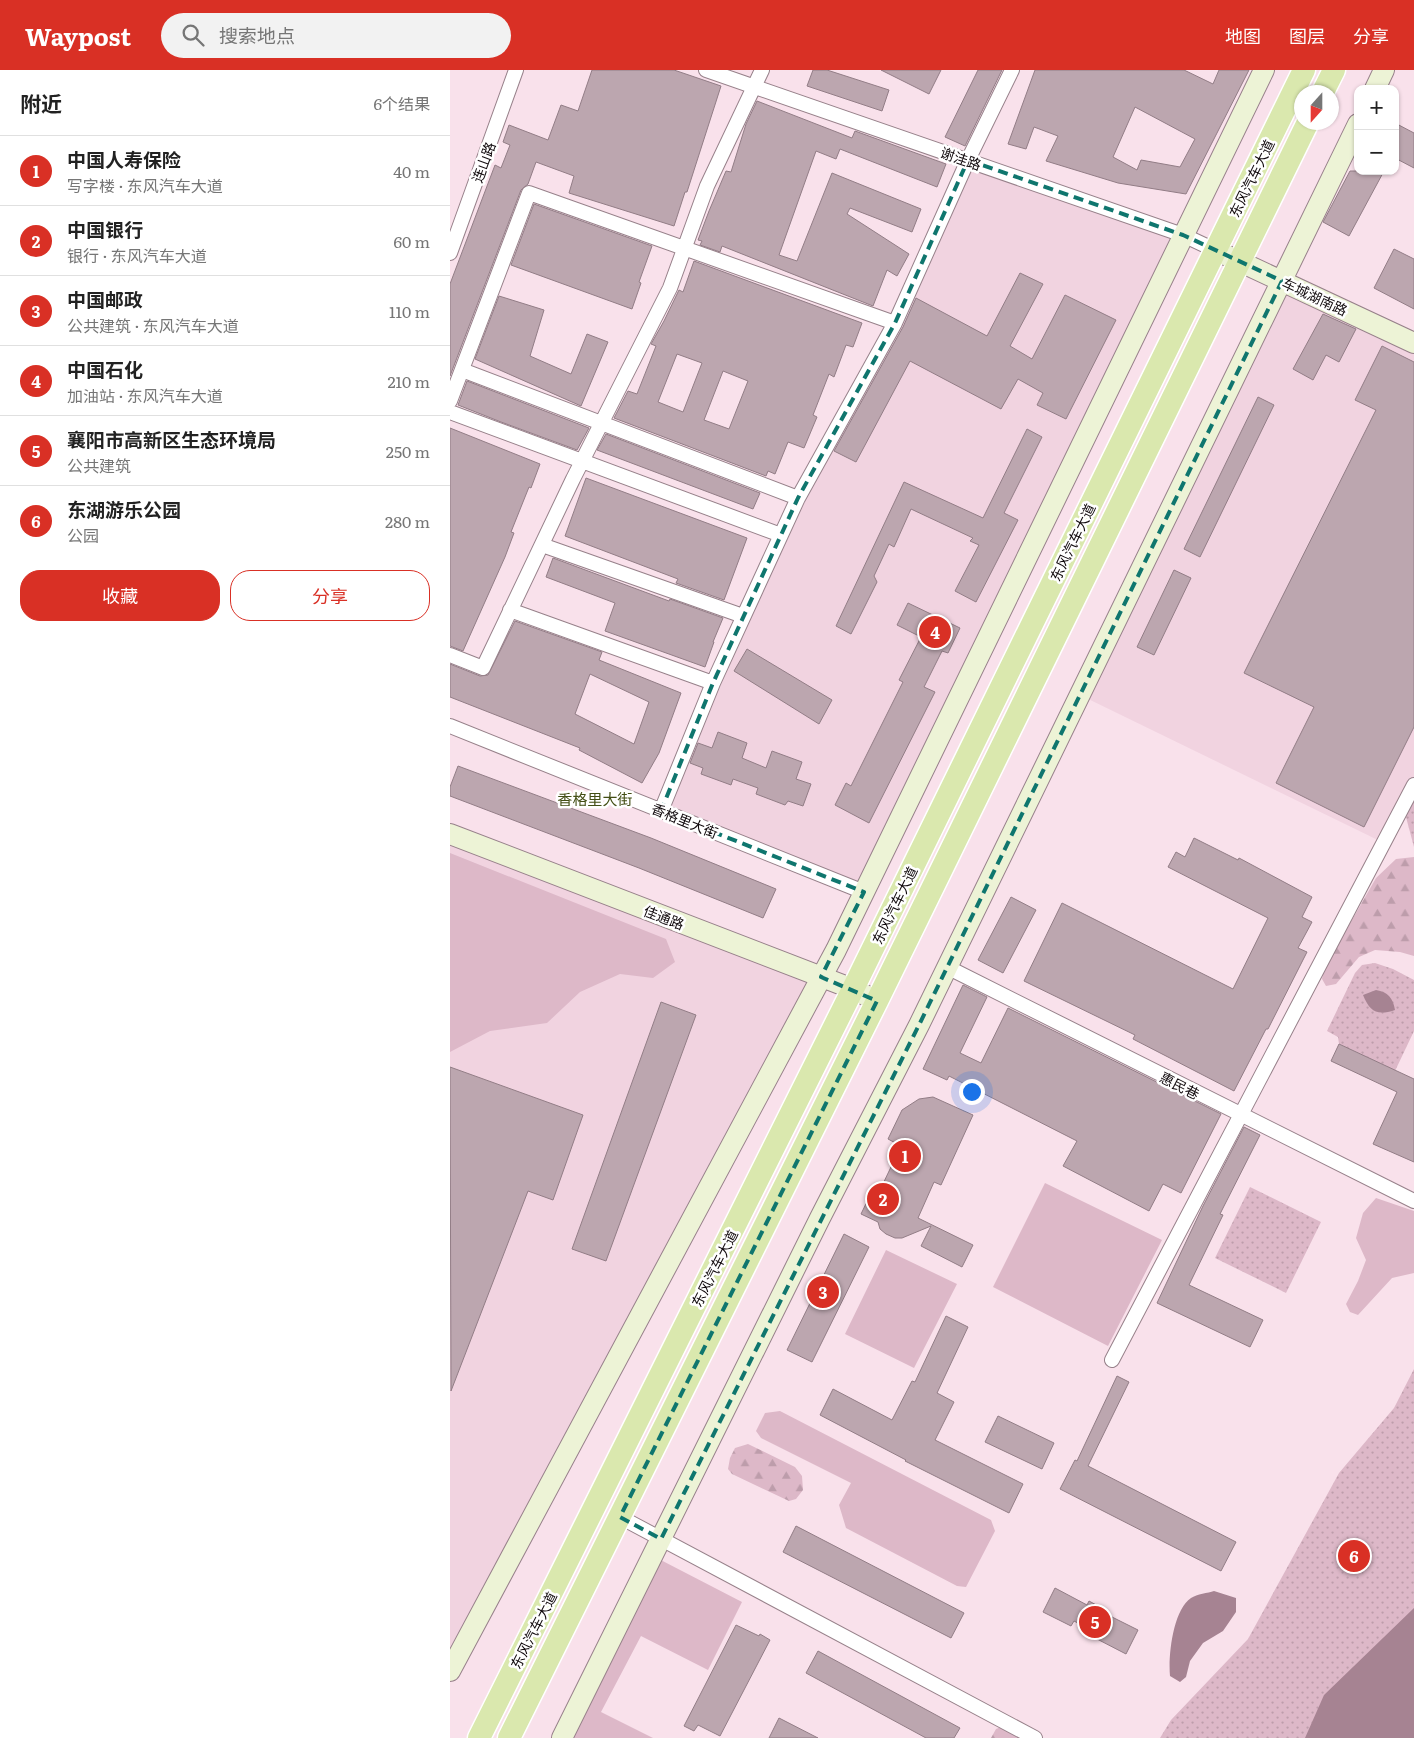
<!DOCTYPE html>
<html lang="zh">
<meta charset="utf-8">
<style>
:root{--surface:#fff;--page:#f2f2f2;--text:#222;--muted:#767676;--line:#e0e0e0;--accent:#d93025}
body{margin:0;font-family:Literata,"Noto Sans SC",serif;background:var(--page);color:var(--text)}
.controls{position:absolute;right:15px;top:15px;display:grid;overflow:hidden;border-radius:10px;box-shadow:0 1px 4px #0004}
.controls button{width:45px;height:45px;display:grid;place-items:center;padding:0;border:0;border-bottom:1px solid var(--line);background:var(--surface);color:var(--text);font:25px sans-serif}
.compass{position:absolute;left:844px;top:15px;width:45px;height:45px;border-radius:50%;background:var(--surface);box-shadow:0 1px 4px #0004;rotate:201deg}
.you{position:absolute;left:521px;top:1021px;width:18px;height:18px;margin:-12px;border:4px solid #fff;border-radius:50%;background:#1a73e8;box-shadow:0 0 0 8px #1a73e833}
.badge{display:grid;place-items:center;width:32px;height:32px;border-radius:50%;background:var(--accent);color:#fff;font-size:16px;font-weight:700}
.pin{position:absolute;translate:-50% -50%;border:2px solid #fff;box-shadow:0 1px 5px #0006}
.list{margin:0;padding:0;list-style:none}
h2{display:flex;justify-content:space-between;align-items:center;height:65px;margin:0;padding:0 20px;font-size:21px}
h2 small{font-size:16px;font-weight:400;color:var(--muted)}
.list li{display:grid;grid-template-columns:32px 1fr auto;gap:15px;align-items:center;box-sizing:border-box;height:70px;padding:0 20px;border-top:1px solid var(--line)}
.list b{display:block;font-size:19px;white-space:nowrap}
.list p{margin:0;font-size:16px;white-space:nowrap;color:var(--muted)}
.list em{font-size:16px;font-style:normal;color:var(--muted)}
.actions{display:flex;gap:10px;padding:15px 20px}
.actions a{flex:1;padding:11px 0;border:1px solid var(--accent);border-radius:20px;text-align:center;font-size:18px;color:var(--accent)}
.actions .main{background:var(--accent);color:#fff}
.icon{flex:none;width:28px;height:28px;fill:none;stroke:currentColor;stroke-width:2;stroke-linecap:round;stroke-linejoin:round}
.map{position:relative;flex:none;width:964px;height:1668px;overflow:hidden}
header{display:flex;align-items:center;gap:30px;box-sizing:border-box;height:70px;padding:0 25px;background:var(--accent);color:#fff}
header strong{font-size:24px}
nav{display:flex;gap:28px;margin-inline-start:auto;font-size:18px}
.search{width:350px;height:45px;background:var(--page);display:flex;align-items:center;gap:12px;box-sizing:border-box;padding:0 18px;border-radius:28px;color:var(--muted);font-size:19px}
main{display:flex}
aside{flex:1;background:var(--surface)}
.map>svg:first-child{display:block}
.built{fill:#f1d3e0}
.green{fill:#ddb8c8}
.forest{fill:url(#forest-firs)}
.park{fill:url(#park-dots)}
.water{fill:#a68392}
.building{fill:#bca6af;stroke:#927d86;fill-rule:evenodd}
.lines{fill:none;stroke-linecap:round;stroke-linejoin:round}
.street-casing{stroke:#97818a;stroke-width:16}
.secondary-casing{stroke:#97818a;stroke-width:22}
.primary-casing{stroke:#fff;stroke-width:25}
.street{stroke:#fff;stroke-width:14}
.secondary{stroke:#edf3d6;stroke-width:20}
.primary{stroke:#dae8ae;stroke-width:22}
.marked{fill:none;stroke:#0f766e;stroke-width:4;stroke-dasharray:10 6;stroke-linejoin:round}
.labels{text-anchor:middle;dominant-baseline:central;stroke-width:5;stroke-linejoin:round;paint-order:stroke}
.street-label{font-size:14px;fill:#110a0d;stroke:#fff}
.neighbourhood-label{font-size:15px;fill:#434e15;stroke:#fff}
</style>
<header>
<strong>Waypost</strong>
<div class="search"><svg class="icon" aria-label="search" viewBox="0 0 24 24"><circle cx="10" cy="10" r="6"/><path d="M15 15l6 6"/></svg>搜索地点</div>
<nav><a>地图</a><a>图层</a><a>分享</a></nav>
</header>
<main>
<aside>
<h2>附近<small>6个结果</small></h2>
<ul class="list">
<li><span class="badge">1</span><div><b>中国人寿保险</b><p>写字楼 · 东风汽车大道</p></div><em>40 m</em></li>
<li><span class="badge">2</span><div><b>中国银行</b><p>银行 · 东风汽车大道</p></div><em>60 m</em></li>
<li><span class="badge">3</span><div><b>中国邮政</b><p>公共建筑 · 东风汽车大道</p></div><em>110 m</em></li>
<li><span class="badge">4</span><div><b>中国石化</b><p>加油站 · 东风汽车大道</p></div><em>210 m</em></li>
<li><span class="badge">5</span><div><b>襄阳市高新区生态环境局</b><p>公共建筑</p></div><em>250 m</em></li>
<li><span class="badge">6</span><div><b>东湖游乐公园</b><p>公园</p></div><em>280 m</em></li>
</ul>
<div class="actions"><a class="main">收藏</a><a>分享</a></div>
</aside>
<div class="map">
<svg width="964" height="1668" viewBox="0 0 964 1668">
<defs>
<pattern id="forest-firs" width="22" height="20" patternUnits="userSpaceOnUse" patternTransform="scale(1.25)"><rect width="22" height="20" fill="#ddb8c8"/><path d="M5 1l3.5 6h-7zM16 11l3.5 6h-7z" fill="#bd9dab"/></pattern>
<pattern id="park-dots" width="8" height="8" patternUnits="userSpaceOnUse" patternTransform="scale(1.25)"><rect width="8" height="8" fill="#ddb8c8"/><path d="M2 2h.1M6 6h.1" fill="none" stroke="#bd9dab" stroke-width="1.8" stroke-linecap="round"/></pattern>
</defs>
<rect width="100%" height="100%" fill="#f9e1eb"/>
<path class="built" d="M 518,90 L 733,165 L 414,822 L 211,741 L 293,546 L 445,253 Z
M 832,211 L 964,273 L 964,715 L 934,773 L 630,625 Z
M 0,764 L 371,907 L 0,1601 Z"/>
<path class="green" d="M 0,783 L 216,869 L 225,892 L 203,908 L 170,904 L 130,922 L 97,953 L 40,961 L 0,982 Z
M 595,1113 L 712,1170 L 658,1276 L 543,1217 Z
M 926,1128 L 964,1141 L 964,1203 L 942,1208 L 908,1245 L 900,1242 L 896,1234 L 908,1211 L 916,1190 L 906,1168 L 913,1143 Z
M 436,1180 L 507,1214 L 464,1298 L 395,1264 Z
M 330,1341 L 541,1450 L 545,1461 L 516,1517 L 507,1516 L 396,1458 L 389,1435 L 401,1413 L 311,1368 L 306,1361 L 315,1343 Z
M 203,1486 L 292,1532 L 258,1600 L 191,1566 L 151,1642 L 203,1668 L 112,1668 Z"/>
<path class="forest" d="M 964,787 L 964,886 L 950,882 L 925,880 L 909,887 L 886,914 L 876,916 L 872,909 L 874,899 L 926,808 L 946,789 Z
M 298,1374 L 345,1397 L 352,1406 L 353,1420 L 346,1429 L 339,1431 L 282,1404 L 278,1399 L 280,1388 L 285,1378 Z
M 551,1657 L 573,1668 L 541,1668 L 546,1659 Z"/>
<path class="park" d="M 964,715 L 964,777 L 953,736 Z
M 925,893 L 943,899 L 964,910 L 964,961 L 945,1001 L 889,974 L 888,967 L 877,961 L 905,903 L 912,895 Z
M 800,1117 L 871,1152 L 836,1223 L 765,1188 Z
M 964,1299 L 964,1668 L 710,1668 L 721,1650 L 798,1569 L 889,1403 L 944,1338 Z"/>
<path class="water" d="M 926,920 C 938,922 943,928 945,940 C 927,946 920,942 913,925 Z
M 764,1521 L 786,1528 L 786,1542 L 773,1561 L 753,1573 L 740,1591 L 736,1607 L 730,1612 L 720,1606 C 718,1586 723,1540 741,1528 C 747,1524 758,1523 764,1521 Z
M 964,1538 L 964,1668 L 855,1668 L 874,1625 Z"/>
<path class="building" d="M 142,0 L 224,0 L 271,16 L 237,122 L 235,122 L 224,156 L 119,123 L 124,106 L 86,92 L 78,114 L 71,120 L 0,306 L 0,214 L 45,95 L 51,98 L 60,75 L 53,72 L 59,55 L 98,70 L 111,35 L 128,41 Z
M 363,0 L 377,0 L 439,20 L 432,41 L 357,16 Z
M 431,0 L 491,0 L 479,24 Z
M 528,0 L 552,0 L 515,76 L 495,67 Z
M 585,0 L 734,0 L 763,14 L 769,0 L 799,0 L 736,124 L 668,113 L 596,91 L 608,66 L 584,57 L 576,79 L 558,74 ZM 685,37 L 745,69 L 730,97 L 691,90 L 687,100 L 663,87 Z
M 307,31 L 402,68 L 405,61 L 496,94 L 487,117 L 390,79 L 386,89 L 366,81 L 329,185 L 347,191 L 382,103 L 471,139 L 462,162 L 400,138 L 397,144 L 459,184 L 447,206 L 437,200 L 423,236 L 272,176 L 270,182 L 250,175 L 252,171 L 248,170 L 259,141 L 276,101 L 281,102 L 296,54 Z
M 945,53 L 964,63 L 964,98 L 945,88 Z
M 900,101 L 934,101 L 899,166 L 873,152 Z
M 84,134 L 202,176 L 189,212 L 191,213 L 182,239 L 61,195 Z
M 944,179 L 964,189 L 964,239 L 924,218 Z
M 244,191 L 412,253 L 403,277 L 396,275 L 384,307 L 379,304 L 363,345 L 367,347 L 354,378 L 338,372 L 325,404 L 318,401 L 316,406 L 164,348 L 178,321 L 187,324 L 206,276 L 201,274 L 214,251 L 229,220 L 233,222 ZM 227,284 L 252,293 L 233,342 L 208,332 ZM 273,301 L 298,311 L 279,359 L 254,350 Z
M 570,203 L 593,214 L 560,276 L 582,289 L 615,225 L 666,250 L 616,349 L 587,335 L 593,323 L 568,309 L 551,339 L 460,291 L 406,392 L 384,381 L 453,257 L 466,228 L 537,266 Z
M 49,226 L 94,240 L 80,286 L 121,304 L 137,264 L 158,272 L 131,336 L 25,289 Z
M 873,244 L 906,259 L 889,292 L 876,285 L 863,310 L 843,299 Z
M 932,276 L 964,292 L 964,657 L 914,757 L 826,713 L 864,637 L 794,603 L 926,340 L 905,330 Z
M 17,311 L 139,358 L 127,380 L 51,352 L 8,335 Z
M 808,327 L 824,335 L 750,487 L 734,479 Z
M 0,358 L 90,394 L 81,418 L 79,417 L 61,462 L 64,463 L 55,487 L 13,581 L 0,576 Z
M 577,359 L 592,367 L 554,443 L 568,450 L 526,532 L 505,521 L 529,475 L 520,471 L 523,468 L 461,439 L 444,477 L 439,474 L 424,506 L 427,512 L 401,564 L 386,556 L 454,412 L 533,448 Z
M 156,364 L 310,423 L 303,439 L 147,380 Z
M 136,408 L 297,468 L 274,530 L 226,513 L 228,509 L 115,466 Z
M 103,488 L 219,531 L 220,529 L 273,548 L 263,572 L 264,572 L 255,597 L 155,561 L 165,533 L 96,507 Z
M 724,500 L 741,508 L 704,585 L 687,577 Z
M 458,533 L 510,558 L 498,583 L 492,581 L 474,617 L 485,622 L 419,753 L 385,735 L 396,713 L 401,716 L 453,612 L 449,610 L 471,567 L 447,555 Z
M 65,551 L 152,582 L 149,590 L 231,623 L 209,683 L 192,713 L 129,680 L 130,678 L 0,627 L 0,594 L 30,606 L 38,605 ZM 140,604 L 199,632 L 184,674 L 125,644 Z
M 297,579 L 382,630 L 369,654 L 284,601 Z
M 268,662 L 297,673 L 292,688 L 316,698 L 322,681 L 352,692 L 346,709 L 361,714 L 353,736 L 338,731 L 335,735 L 306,724 L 308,718 L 283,709 L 281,715 L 251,704 L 253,698 L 240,693 L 248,673 L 262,678 Z
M 8,696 L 201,768 L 326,819 L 313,848 L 189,798 L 0,726 L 0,717 Z
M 744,768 L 788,790 L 789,788 L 862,827 L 852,847 L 862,852 L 848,878 L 857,882 L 818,959 L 816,959 L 784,1021 L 683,969 L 685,965 L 574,911 L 612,833 L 783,919 L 818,848 L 718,797 L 726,782 L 735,787 Z
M 561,827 L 586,840 L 553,903 L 528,890 Z
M 513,915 L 537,927 L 510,983 L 531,993 L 558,938 L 771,1044 L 731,1123 L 713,1114 L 699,1141 L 613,1096 L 627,1071 L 499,1006 L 497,1010 L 473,999 Z
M 211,932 L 246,945 L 156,1191 L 122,1179 Z
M 889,974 L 964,1009 L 964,1092 L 923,1074 L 947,1022 L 881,991 Z
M 0,997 L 133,1045 L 103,1130 L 78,1121 L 1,1321 Z
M 483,1027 L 523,1045 L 491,1115 L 484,1112 L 468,1148 L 523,1175 L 512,1197 L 471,1176 L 481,1156 L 452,1168 L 445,1168 L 436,1164 L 430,1159 L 428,1152 L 411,1144 L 425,1115 L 431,1118 L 451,1076 L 438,1069 L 452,1040 L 469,1029 Z
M 794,1057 L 810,1065 L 770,1144 L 773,1145 L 739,1215 L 813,1250 L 800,1277 L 707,1233 L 753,1136 Z
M 394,1164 L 419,1177 L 362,1292 L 337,1280 Z
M 496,1246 L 518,1257 L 487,1323 L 504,1332 L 485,1370 L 573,1414 L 559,1443 L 455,1391 L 456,1390 L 370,1345 L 383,1319 L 442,1350 L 462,1311 L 465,1312 Z
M 667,1306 L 679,1312 L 638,1396 L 786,1472 L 771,1501 L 610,1419 L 625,1390 L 627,1391 Z
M 548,1346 L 604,1373 L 592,1399 L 535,1372 Z
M 346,1456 L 514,1543 L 501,1568 L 333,1482 Z
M 605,1518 L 637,1535 L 639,1531 L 659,1542 L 658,1545 L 688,1560 L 676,1584 L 647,1569 L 649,1564 L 624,1551 L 621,1556 L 593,1542 Z
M 286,1555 L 309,1566 L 310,1564 L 320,1570 L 270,1666 L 248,1655 L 244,1661 L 234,1656 Z
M 368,1581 L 510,1658 L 504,1668 L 476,1668 L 356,1603 Z
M 329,1648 L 368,1668 L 319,1668 Z"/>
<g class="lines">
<defs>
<path id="street" d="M 256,0 L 733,165 L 765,180
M 0,183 L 66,0
M 12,300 L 348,428
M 0,331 L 79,123 L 445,253
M 0,342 L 331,465
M 92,475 L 293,546
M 60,540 L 263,613
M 0,585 L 33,598 L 123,409 L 220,218 L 257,116 L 312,0
M 0,656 L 414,822
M 211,741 L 263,613 L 348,428 L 445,253 L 518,90 L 562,0
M 497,897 L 964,1131
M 662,1290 L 964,715
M 170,1447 L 585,1668"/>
<path id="secondary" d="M 925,19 L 934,0
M 765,180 L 964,273
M 0,764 L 403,919 L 427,931
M 0,1601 L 386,880 L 814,0
M 112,1668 L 370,1148 L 469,955 L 908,54"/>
<path id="primary" d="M 873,22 L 884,0
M 29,1668 L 403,919 L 854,0
M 59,1668 L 427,931 L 858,52"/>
</defs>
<use href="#street" class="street-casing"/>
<use href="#secondary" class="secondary-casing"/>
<use href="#primary" class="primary-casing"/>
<use href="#street" class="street"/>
<use href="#secondary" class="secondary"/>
<use href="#primary" class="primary"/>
</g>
<path class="marked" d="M 518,90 L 733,165 L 832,211 L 469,955 L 211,1469 L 170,1447 L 427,931 L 371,907 L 414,822 L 211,741 L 263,613 L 348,428 L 445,253 Z"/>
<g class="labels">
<g class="street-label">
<text transform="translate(511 88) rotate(19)">谢洼路</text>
<text transform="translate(33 92) rotate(-70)">连山路</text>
<text transform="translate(801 108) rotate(-64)">东风汽车大道</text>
<text transform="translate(865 226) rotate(25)">车城湖南路</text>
<text transform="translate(622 472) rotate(-64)">东风汽车大道</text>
<text transform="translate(235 750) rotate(22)">香格里大街</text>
<text transform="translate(444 835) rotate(-64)">东风汽车大道</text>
<text transform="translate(214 847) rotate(21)">佳通路</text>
<text transform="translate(730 1015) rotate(27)">惠民巷</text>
<text transform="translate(264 1198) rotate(-63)">东风汽车大道</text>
<text transform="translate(83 1560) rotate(-63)">东风汽车大道</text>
</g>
<g class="neighbourhood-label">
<text x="145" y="728">香格里大街</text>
</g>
</g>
</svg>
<div class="controls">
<button>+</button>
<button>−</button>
</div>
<svg class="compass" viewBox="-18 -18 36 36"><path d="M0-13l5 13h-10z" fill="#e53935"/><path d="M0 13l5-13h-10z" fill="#767676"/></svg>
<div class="you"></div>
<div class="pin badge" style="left:455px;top:1086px">1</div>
<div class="pin badge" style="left:433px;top:1129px">2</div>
<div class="pin badge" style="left:373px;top:1222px">3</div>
<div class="pin badge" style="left:485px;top:562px">4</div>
<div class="pin badge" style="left:645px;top:1552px">5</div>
<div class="pin badge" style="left:904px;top:1486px">6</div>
</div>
</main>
